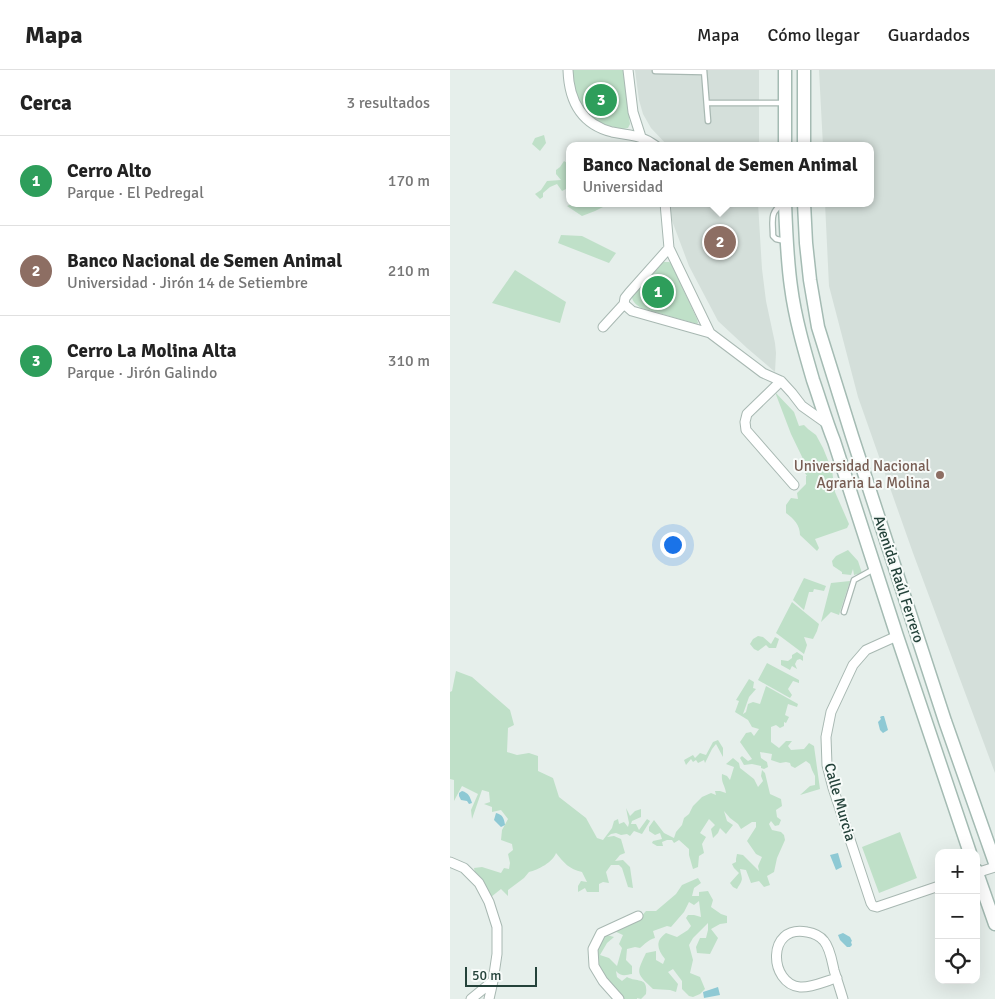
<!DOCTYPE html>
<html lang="es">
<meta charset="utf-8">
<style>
:root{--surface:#fff;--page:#f6f6f6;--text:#222;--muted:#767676;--line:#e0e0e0;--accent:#1a73e8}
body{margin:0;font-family:Signika,sans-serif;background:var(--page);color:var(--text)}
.controls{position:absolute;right:15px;bottom:15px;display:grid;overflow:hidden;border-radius:10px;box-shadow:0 5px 20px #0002}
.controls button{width:45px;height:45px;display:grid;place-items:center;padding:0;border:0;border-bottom:1px solid var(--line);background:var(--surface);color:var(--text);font:25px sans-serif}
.scale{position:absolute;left:15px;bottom:12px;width:72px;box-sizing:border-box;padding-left:5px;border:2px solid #24423a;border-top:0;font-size:14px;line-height:18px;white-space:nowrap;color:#24423a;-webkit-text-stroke:4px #f7fbf9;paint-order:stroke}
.you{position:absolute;left:222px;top:474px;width:18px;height:18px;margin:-12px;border:4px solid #fff;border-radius:50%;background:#1a73e8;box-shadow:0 0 0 8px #1a73e833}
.badge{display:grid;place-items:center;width:32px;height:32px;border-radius:50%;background:var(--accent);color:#fff;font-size:16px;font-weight:700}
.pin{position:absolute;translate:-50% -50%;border:2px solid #fff;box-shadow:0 1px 5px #0006}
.popup{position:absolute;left:116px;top:72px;width:308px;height:65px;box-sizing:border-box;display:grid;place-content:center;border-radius:10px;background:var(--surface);filter:drop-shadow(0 1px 4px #0005);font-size:16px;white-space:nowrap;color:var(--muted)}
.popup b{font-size:19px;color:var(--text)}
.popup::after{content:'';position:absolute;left:50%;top:100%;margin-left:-10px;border:10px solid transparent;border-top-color:var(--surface)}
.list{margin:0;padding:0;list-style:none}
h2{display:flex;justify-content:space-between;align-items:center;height:65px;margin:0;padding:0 20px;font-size:21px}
h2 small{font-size:16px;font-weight:400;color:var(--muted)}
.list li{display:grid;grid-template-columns:32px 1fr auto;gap:15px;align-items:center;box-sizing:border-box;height:90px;padding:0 20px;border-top:1px solid var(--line)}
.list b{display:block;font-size:19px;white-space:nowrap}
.list p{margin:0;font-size:16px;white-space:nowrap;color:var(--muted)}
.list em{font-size:16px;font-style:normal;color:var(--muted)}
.icon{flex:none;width:28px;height:28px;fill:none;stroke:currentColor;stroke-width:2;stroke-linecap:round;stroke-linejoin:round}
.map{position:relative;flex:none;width:545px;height:929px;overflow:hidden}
header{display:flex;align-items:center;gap:30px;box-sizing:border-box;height:70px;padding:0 25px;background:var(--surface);border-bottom:1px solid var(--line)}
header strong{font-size:24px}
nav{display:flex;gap:28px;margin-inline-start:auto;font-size:18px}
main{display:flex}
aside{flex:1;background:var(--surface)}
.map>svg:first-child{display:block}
.built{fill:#d4dfda}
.green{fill:#bfe0c8}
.water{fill:#8ec9d4}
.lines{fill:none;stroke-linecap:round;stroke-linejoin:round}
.service-casing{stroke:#a8b8b2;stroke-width:7}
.minor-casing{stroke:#a8b8b2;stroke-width:11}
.secondary-casing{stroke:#a4bbb3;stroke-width:15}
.service{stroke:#fff;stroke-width:4.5}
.minor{stroke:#fff;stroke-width:9}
.secondary{stroke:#fff;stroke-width:12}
.education-dot{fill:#8d6e63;stroke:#f7fbf9;stroke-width:2}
.labels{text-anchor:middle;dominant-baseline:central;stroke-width:4;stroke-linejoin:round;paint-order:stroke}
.education-label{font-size:15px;fill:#785e54;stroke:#f7fbf9;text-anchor:end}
.street-label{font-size:15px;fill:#24423a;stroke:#f7fbf9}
</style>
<header>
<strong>Mapa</strong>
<nav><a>Mapa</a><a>Cómo llegar</a><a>Guardados</a></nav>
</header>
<main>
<aside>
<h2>Cerca<small>3 resultados</small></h2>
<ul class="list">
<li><span class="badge" style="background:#2e9e5b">1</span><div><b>Cerro Alto</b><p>Parque · El Pedregal</p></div><em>170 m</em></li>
<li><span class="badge" style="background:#8d6e63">2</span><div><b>Banco Nacional de Semen Animal</b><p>Universidad · Jirón 14 de Setiembre</p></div><em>210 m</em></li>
<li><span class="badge" style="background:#2e9e5b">3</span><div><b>Cerro La Molina Alta</b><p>Parque · Jirón Galindo</p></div><em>310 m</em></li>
</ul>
</aside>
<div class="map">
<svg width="545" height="929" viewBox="0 0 545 929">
<rect width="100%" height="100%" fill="#e6efeb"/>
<path class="built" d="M 185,0 L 309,0 L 309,76 L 218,76 L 201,58 L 193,44 L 189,30 Z
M 369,0 L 545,0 L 545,703 L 463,483 L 408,327 L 379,216 L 375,133 L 420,133 L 420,76 L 373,76 Z
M 220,133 L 308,133 L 312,199 L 316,231 L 325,273 L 326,283 L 325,302 L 297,278 L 268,251 L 239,196 L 221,148 Z"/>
<path class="green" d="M 121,0 L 173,0 L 180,54 L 178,58 L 173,59 L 147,53 L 127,34 Z
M 94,65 L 96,73 L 90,81 L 82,74 L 85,68 Z
M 114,91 L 120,95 L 120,119 L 116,119 L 112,121 L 107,114 L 100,117 L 93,123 L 93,127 L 90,129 L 85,124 L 91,120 L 97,111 L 111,110 L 106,104 L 106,100 L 110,97 Z
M 124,133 L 153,133 L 155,136 L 145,141 L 132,146 L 117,136 Z
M 111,165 L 132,166 L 166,183 L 159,193 L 108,173 Z
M 212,192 L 219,192 L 221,193 L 247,249 L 248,253 L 247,254 L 191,238 C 185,234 181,231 182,223 Z
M 65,200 L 116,232 L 110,253 L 42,233 Z
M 325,322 L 344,342 L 349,356 L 354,355 L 358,359 L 366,365 L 373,378 L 382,400 L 385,422 L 399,454 L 397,458 L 365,469 L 369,478 L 367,481 L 350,465 C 350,455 344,449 336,443 L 336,435 L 341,428 L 348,429 L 347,423 L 356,414 L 356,406 L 357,406 L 355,403 L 355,393 L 341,364 Z
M 398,480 L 408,491 L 412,503 L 404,505 L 403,499 L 401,505 L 392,504 L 392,502 L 383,496 L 382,491 L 386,486 Z
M 354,508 L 376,516 L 374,521 L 364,519 L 363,522 L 359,522 L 354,540 L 343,530 Z
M 400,511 L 389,545 L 381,542 L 371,552 L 381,513 Z
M 342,532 L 369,554 L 367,561 L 363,569 L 354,567 L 357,575 L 354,584 L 326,563 Z
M 308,566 L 313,567 L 321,574 L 325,567 L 329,569 L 326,578 L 319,578 L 316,575 L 308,581 L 304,579 L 300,574 L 303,569 Z
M 347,582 L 353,586 L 353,591 L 350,589 L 347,590 L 345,594 L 347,599 L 342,596 L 340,600 L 331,595 L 331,590 L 338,591 L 342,588 L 342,585 Z
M 317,593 L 349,610 L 349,613 L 343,611 L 338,619 L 342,625 L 340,628 L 308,610 Z
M 6,601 L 22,607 L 60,640 L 64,655 L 58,658 L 57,682 L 67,685 L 79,683 L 88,686 L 88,701 L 103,708 L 109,727 L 136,748 L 147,768 L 153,770 L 162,758 L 164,751 L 168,749 L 169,754 L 174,752 L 178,757 L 179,753 L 176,738 L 180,746 L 185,741 L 191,739 L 191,747 L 182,751 L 181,754 L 186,754 L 189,760 L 197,749 L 200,751 L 192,764 L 184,761 L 180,766 L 177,764 L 171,765 L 166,763 L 161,764 L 157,767 L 164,766 L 171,769 L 175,783 L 170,785 L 165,791 L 173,790 L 180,797 L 183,818 L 178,817 L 172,798 L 169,795 L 161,795 L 156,802 L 159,813 L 153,812 L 149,814 L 149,822 L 137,822 L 135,818 L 128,822 L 128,816 L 131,811 L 137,812 L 132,802 C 119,799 114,793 106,783 C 103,792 88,800 79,802 L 74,808 L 58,820 L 58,826 L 51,819 L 41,827 L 25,803 L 24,798 L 32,797 L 51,803 L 54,798 L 59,799 L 60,793 L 58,784 L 63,780 L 62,774 L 51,770 L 52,760 L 58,749 L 51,740 L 42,742 L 42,737 L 34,734 L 40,732 L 39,722 L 32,720 L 22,749 L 21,740 L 28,724 L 12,716 L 4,731 L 4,710 L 0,709 L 0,622 L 2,621 Z
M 299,609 L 304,612 L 303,618 L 306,619 L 299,627 L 293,644 L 296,642 L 298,634 L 303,632 L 310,634 L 316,616 L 348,634 L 347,637 L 338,634 L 335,645 L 339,647 L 336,653 L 334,652 L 334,656 L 330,658 L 326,655 L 321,657 L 321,672 L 329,678 L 336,671 L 342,671 L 338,676 L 341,680 L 354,679 L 359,673 L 364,676 L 370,719 L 350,725 L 360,716 L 365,715 L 365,706 L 362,700 L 360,694 L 356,691 L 345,698 L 341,696 L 340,693 L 336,692 L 330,693 L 321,690 L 322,684 L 310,682 L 311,688 L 317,692 L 318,697 L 314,699 L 311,698 L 311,696 L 302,694 L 294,695 L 290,688 L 292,686 L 298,691 L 302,689 L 290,672 L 296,663 L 301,662 L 304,666 L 309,659 L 302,657 L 298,650 L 285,642 L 289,631 L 286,630 Z
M 268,670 L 273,678 L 273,687 L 266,674 L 262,679 L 255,693 L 254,690 L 248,693 L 246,690 L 243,692 L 241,689 L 236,695 L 234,690 L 243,685 L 245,688 L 250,683 L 256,685 L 263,672 Z
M 283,688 L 289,693 L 290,698 L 304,709 L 308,717 L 313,711 L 311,706 L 312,700 L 315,703 L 320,724 L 331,729 L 332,736 L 326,740 L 327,747 L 331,750 L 329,755 L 325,756 L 321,751 L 319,754 L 322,760 L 331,762 L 334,765 L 335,770 L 327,788 L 324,802 L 317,806 L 320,815 L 314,817 L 309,811 L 301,813 L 296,800 L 290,799 C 292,810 294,808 287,819 L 283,817 L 280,813 L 289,803 L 284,798 L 282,794 L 286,792 L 286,789 L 287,784 L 293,785 L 309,801 L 308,796 L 312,787 L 306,784 L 297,771 L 306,757 L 306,752 L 302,752 L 291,759 L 288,754 L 280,748 L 274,741 L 277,751 L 283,755 L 276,764 L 270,758 L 268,763 L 263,768 L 261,759 L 265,755 L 259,749 L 250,763 L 256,767 L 252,774 L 254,783 L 249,786 L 248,797 L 243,799 L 239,785 L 239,779 L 229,770 L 224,773 L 222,770 L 217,770 L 212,772 L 213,776 L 207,776 L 202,773 L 203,771 L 212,769 L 210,763 L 205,765 L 199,761 L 199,757 L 204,750 L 214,763 L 224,768 L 226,762 L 232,755 L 234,748 L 239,744 L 243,736 L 252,727 L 261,723 L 266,725 L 265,721 L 270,721 L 276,723 C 275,715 271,713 272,704 L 277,706 L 280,710 L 284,697 L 276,694 Z
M 450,762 L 467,808 L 429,823 L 412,777 Z
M 248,808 L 251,813 L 244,818 L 242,826 L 249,826 L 249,822 L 258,821 L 263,830 L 261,837 L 271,844 L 277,846 L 277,853 L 270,854 L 261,859 L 268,868 L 260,884 L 247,883 L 246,877 L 250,868 L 256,868 L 258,860 L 258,853 L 243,868 L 239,875 L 243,890 L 240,903 L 250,907 L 255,919 L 250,924 L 243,927 L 239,926 L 232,919 L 232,911 L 223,899 L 218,902 L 228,914 L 226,922 L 220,920 L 203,919 C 186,903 186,904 196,883 L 206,881 L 206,890 L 213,894 L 215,889 C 207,879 205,871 216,863 L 227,867 L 238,860 L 241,856 L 236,848 L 238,845 L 244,845 L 251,847 L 249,831 L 244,835 L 239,832 L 234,842 L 221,857 L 217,856 L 203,861 L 205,868 C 198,870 195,874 190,878 L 185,877 L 177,879 L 176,890 L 182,896 L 182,904 C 176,905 171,907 166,901 L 167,907 L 172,911 L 177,907 C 188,913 198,906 196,924 L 191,929 L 187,928 L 187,929 L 171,929 C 160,915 140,896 148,877 C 150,872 151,868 157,865 L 164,867 L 157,873 L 150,885 L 159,888 L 167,896 L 172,878 L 169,874 L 173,865 L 162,860 L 188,850 L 196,841 L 206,841 L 226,824 L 232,815 Z"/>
<path class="water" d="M 432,646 L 434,646 L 438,660 L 433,663 L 430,660 L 428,652 L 431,649 L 430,647 Z
M 12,721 C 19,723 20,727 22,733 L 19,734 L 17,731 L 11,730 L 9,726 L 9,723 Z
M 46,743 C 53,745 54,748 55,755 L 51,757 L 44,750 Z
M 388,783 L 392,797 L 386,800 L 380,785 Z
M 393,863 L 400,867 L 402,871 L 401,872 L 402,875 L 400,877 L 397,877 L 390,870 L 388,865 Z
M 268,917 L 270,925 L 254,928 L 253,922 Z"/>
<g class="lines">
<defs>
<path id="service" d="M 254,0 L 258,51
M 205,1 L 254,2
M 257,33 L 333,33
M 333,134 C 319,142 323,151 323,166 L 326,169 L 335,171
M 394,542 L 404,510 L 424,499"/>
<path id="minor" d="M 118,0 C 119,30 131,54 162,62 C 181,66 190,64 206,76
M 178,0 L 183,42 L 191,67
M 215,133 L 219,178 L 260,263 L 313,303 L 331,311 L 342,323 L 352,336 L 376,353
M 174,234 L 182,241 L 260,263
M 153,257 L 174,234 L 175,228 L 179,223 L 219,178
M 331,311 L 297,344 L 295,352 L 296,360 L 344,415
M 447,566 L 416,580 L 403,595 L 381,642 L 376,667 L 377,695 L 383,718 L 421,833 L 423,836 L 427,837 L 489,816
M 0,792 L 14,798 L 29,813 L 39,832 L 47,857 L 47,884 L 43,911 L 39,929
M 526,803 L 545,797
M 387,908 C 375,911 362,918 350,917 C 319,914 316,854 357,862 C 363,863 370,866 374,871 C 380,878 382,891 384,900 C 387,910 390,919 393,929
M 21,929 L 43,911
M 169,929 L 153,911 L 144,896 L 143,879 L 151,863 L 188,846"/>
<path id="secondary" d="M 335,0 L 335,76
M 354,0 L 354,76
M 335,133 C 336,161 337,189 341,217 C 345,248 354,279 363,310 C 370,330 376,351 384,371 L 447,566 L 520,783
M 354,133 L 356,173 L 360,210 L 368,257 L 402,366 L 495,651 L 545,793
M 526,800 L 545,854"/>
</defs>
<use href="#service" class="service-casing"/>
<use href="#minor" class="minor-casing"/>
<use href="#secondary" class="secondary-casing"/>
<use href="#service" class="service"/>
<use href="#minor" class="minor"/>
<use href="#secondary" class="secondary"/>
</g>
<circle class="education-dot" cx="490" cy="405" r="5"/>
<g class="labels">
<g class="education-label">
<text x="480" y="396">Universidad Nacional<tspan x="480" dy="17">Agraria La Molina</tspan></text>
</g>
<g class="street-label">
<text transform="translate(449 509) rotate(72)">Avenida Raúl Ferrero</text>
<text transform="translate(390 732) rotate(74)">Calle Murcia</text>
</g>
</g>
</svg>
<div class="controls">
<button>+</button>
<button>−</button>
<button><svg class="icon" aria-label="locate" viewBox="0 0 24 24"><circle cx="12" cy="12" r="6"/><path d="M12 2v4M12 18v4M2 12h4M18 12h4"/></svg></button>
</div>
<div class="scale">50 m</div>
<div class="you"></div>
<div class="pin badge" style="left:208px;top:222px;background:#2e9e5b">1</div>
<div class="pin badge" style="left:270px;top:172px;background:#8d6e63">2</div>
<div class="popup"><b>Banco Nacional de Semen Animal</b>Universidad</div>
<div class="pin badge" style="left:151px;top:30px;background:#2e9e5b">3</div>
</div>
</main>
